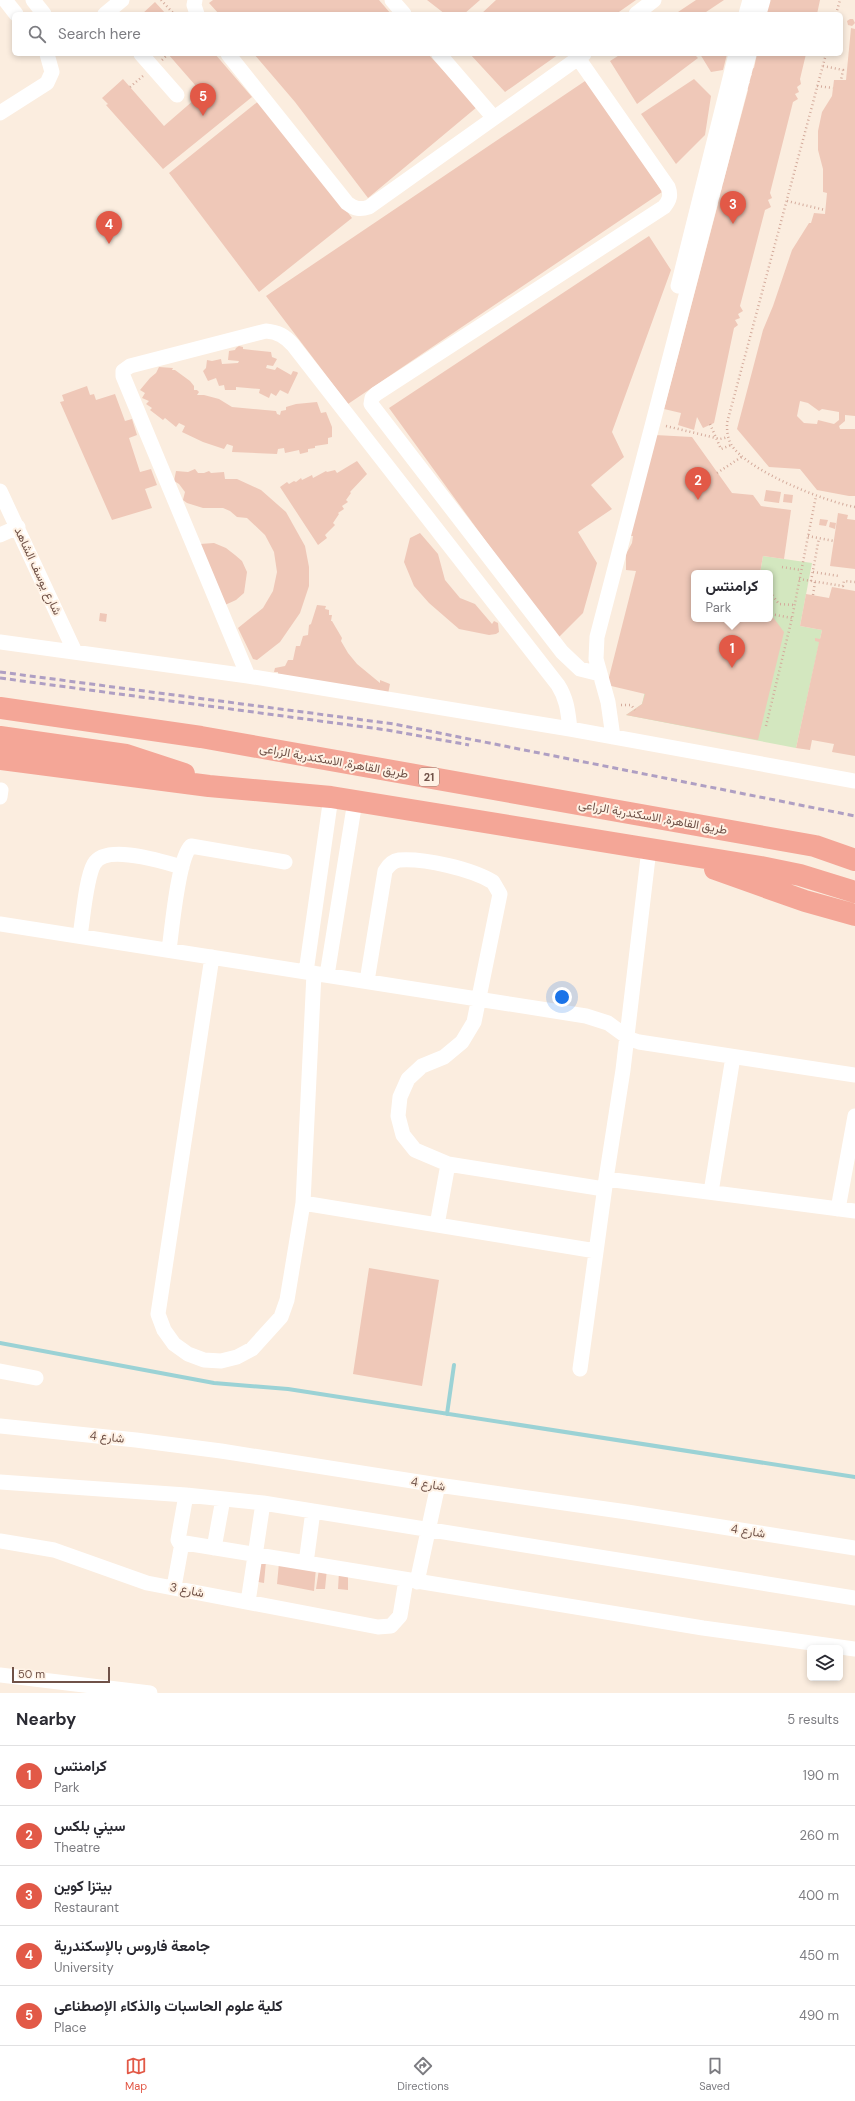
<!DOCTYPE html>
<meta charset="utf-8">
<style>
:root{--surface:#fff;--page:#f2f2f3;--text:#2b2b33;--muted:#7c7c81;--line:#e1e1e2;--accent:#e25947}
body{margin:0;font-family:"DM Sans",Vazirmatn,sans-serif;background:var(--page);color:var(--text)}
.controls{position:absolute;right:12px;bottom:12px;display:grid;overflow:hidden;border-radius:6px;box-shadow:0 2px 6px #0003}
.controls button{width:36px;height:36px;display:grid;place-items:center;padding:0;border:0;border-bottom:1px solid var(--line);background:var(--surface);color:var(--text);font:20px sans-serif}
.scale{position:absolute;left:12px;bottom:10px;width:98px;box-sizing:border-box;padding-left:4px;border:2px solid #705248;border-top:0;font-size:11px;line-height:14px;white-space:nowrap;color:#705248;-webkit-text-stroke:3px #fff2e5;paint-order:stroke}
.you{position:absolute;left:562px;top:997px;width:14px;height:14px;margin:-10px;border:3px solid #fff;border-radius:50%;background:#1a73e8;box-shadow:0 0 0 6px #1a73e833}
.badge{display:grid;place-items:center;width:26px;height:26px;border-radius:50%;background:var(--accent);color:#fff;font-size:13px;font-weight:700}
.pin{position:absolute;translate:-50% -33px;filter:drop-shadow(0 1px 2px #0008)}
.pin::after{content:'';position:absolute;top:21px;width:14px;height:12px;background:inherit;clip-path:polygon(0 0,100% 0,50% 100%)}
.popup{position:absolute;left:691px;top:570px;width:82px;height:52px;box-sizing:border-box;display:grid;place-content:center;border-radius:6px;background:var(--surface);filter:drop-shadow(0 1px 3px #0005);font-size:13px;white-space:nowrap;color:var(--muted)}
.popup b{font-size:15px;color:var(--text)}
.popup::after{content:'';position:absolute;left:50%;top:100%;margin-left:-8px;border:8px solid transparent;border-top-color:var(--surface)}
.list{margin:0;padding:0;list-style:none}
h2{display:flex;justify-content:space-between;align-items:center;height:52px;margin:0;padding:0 16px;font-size:17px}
h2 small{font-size:13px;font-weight:400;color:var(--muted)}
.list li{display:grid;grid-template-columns:26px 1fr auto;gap:12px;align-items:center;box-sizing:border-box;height:60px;padding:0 16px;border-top:1px solid var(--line)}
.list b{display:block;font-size:15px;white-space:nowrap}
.list p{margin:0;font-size:13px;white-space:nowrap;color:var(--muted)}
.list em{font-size:13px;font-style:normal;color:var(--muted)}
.icon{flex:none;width:22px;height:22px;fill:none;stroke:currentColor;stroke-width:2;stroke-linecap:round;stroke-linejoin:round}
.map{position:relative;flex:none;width:855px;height:1693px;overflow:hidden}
.search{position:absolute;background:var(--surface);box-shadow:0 2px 6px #0003;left:12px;right:12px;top:12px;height:44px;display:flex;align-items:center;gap:10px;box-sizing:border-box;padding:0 14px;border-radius:6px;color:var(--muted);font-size:15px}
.sheet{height:352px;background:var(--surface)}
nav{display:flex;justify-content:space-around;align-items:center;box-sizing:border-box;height:56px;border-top:1px solid var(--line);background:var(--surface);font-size:11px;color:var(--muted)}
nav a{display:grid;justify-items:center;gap:2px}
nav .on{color:var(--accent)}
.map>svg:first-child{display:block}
.green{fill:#d3e7bf}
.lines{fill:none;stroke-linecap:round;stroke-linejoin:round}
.stream{stroke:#9bd2d5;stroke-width:4}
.building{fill:#efc8b8;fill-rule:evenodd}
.path{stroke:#d4ab9c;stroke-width:2.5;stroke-dasharray:1 3;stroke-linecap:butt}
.minor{stroke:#fff;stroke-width:15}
.highway{stroke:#f4a697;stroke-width:22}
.rail{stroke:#af9fc3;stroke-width:3;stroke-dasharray:6 4;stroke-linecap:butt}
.labels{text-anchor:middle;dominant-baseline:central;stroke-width:4;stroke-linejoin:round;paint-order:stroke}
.shield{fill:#fff2e5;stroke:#9b8277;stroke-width:1}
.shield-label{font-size:11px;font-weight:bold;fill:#705248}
.street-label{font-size:12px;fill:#705248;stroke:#fff2e5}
</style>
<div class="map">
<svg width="855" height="1693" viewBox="0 0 855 1693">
<rect width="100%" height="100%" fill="#fbeddf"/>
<path class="green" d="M 763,556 L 812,563 L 800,626 L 822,630 L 796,748 L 626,715 L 642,704 L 671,580 L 694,619 L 770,619 L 770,573 L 760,573 Z"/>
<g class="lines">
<path class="stream" d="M 0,1343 L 214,1383 L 288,1389 L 855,1477
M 447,1414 L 454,1365"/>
</g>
<path class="building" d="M 213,0 L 379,0 L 391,14 L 219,14 L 209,3 Z
M 427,0 L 480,0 L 464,14 L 445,14 Z
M 496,0 L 636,0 L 616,14 L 481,14 Z
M 696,0 L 724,0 L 703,14 L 675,14 Z
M 769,0 L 820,0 L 817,14 L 766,14 Z
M 155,2 L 166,14 L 142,14 Z
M 850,19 L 853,19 L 855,23 L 852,26 L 848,25 L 847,21 Z
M 851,28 L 855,29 L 855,416 L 845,415 L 845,421 L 839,426 L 840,429 L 855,429 L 855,496 L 849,496 L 817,490 L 800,469 L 769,467 L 737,429 L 763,330 L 773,306 L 792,250 L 809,223 L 811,223 L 814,213 L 825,214 L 827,193 L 823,192 L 823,169 L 818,150 L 818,131 L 822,112 L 832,96 L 834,80 L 846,80 ZM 800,401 L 808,403 L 819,411 L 822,409 L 839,412 L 839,420 L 834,424 L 818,420 L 817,424 L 804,423 L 797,416 Z
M 168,54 L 215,54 L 252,97 L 163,169 L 106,105 L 108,104 L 102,98 L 123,79 L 164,126 L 202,93 Z
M 254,54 L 428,54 L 477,107 L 368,198 L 295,102 Z
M 470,54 L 559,54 L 505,92 Z
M 621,54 L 694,54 L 698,58 L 637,104 L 610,61 Z
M 700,54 L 727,54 L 723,70 L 711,72 Z
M 757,54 L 806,54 L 800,79 L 801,84 L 797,87 L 799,92 L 795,94 L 798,99 L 793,102 L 770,193 L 772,198 L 768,200 L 771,207 L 765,210 L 740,306 L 743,311 L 738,314 L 740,318 L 735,320 L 738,325 L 734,328 L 714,423 L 703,428 L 697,417 L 694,430 L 678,425 L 681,413 L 664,409 L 718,204 L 715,199 L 720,197 L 717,192 L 722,189 L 719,185 L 723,183 L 748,90 L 745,85 L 750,83 L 747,78 L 752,75 L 749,70 L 754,68 Z
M 591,77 L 662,192 L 348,404 L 266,296 Z
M 694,79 L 711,96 L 705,135 L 676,164 L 641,114 Z
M 261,99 L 352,218 L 259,292 L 169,173 Z
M 649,236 L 671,270 L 612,432 L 624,457 L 591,485 L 612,509 L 578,532 L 597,563 L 583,613 L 557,639 L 389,408 Z
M 239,346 L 243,347 L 243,349 L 271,352 L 272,357 L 277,359 L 273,366 L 267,365 L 266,368 L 275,370 L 277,367 L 291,375 L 293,371 L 297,372 L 298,373 L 288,394 L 280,390 L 276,396 L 271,393 L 269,398 L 259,393 L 260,389 L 236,387 L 236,390 L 225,390 L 224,385 L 219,386 L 216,378 L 208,381 L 203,371 L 206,368 L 207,360 L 212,361 L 221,359 L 222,364 L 238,363 L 239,361 L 228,360 L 229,351 L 235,350 L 236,348 Z
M 159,367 L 173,368 L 172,370 L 175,370 L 190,381 L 194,386 L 194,390 L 197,390 L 199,392 L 197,395 L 204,395 L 219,399 L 232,407 L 276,411 L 277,414 L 280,415 L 281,411 L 286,410 L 286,407 L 296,404 L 317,402 L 321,413 L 326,412 L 332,427 L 332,437 L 328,438 L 328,444 L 315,446 L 315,448 L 308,449 L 308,452 L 300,454 L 299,450 L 285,453 L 284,448 L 278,449 L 277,454 L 232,452 L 233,446 L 227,444 L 224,449 L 203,442 L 182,432 L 185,426 L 179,423 L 176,427 L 165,418 L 163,420 L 150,410 L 152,408 L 146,404 L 149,401 L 142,398 L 145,393 L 140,390 L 150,378 L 156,373 Z
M 87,386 L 90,395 L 94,394 L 96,400 L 115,394 L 125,421 L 132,419 L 137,435 L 129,438 L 140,472 L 151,469 L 157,485 L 145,489 L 152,508 L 112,520 L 60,402 L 64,401 L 62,395 Z
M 655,435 L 692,437 L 732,493 L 753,495 L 761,506 L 791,510 L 784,559 L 763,556 L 760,573 L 694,573 L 694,619 L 770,619 L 770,613 L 784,632 L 758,740 L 626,715 L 642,704 L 645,694 L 607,685 L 636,571 L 626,570 L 626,554 L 632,543 L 633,536 L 630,536 Z
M 357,461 L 367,474 L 350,492 L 351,493 L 346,500 L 348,502 L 342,506 L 344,509 L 338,513 L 339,514 L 333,523 L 335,525 L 325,535 L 327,538 L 318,545 L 280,487 L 287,482 L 289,484 L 294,481 L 296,482 L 301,478 L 302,480 L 312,475 L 313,478 L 326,471 L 327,472 L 335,470 L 337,473 Z
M 195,469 L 198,473 L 204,473 L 209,471 L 211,473 L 224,472 L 225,479 L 237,479 L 261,490 L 286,512 L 305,546 L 309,567 L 309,586 L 300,613 L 280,642 L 257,660 L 253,659 L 238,628 L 263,608 L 273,591 L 277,572 L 274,552 L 265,535 L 247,518 L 237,517 L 230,511 L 223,508 L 203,508 L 187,503 L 183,500 L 185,492 L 179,484 L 174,481 L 176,471 L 188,472 Z
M 766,490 L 781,492 L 779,503 L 764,501 Z
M 784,494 L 793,495 L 792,503 L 783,502 Z
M 838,513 L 848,515 L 847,519 L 855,520 L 855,569 L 830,566 Z
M 820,519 L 828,520 L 826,526 L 819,525 Z
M 830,522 L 836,523 L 835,529 L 829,527 Z
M 420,533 L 438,554 L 445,580 L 460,598 L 475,604 L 492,624 L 494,621 L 498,623 L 499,632 L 496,634 L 489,635 L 459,629 L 429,603 L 414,586 L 404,562 L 410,538 Z
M 214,543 L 226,548 L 235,555 L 242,561 L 247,572 L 244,593 L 236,600 L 225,605 L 200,544 Z
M 832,587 L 855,591 L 855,756 L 832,752 L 834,744 L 812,740 L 810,750 L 796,748 L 819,642 L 815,641 L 815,638 L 820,639 L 822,630 L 800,626 L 806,594 L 829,598 Z
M 317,605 L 326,606 L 325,609 L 329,610 L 329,615 L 332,615 L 331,621 L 332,621 L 342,638 L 341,641 L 348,653 L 357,664 L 380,683 L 380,680 L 390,684 L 388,694 L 278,674 L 278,672 L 274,672 L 275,668 L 285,666 L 288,660 L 293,660 L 296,646 L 300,646 L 303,636 L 308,635 L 309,625 L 311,624 Z
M 100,613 L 107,614 L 106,622 L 99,621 Z
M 369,1268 L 439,1280 L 422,1386 L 353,1374 Z
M 266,1561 L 264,1583 L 253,1581 L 258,1562 Z
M 279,1563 L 316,1568 L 314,1591 L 277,1584 Z
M 319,1569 L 327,1569 L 325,1589 L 316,1589 Z
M 339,1572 L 348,1576 L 348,1590 L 338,1589 Z"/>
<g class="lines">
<path class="path" d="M 161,0 L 174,14
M 836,14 L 840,0
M 826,54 L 727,423 C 727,430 727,437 731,444 C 745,470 826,502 855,507
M 162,60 L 168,54
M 823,66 L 843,70 L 841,80
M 817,86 L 833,88
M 130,87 L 143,76
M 787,201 L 825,210
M 710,424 L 721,449 L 731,445
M 666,426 L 720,439 L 728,437
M 717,473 L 743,456
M 808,536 L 834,541
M 782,567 L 801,570
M 813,572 L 839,576
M 799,579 L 843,586 L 844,581 L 855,582
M 811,581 L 819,538
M 770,592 L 779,604 L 794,605
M 813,595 L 815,582
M 771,614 L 792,618
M 621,705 L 631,705 L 635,710
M 766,726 L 792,618 L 816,496"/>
<path class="minor" d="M 5,0 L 16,14
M 33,0 L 44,14
M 195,0 L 194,5 L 197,14
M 392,0 L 404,14
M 105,14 L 122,0
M 636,14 L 654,0
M 746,14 L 750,0
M 759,14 L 763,0
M 141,54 L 177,95
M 228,54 L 347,203 C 355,209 360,210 369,207 L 584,54
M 439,54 L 494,118
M 578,58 L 668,187 C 671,195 670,200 664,207 L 376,394 L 372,398 L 371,404 L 562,652 L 580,669 L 600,674
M 0,113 L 47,83 L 52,72 L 47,54
M 678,286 L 736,54
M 0,491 L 75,652
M 0,535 L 18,527
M 0,642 L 248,676 L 570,729 L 855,781
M 248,676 L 123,376 L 123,371 L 130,366 L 266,331 C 278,332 285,336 293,345 L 558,685 C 567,699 568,712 570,729
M 613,737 L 608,702 L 596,659 L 597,637 L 749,54
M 0,797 L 1,790
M 0,924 L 586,1016 L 608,1023 L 630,1039 L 639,1042 L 855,1075
M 80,936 C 83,918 86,878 94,864 C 106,843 163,862 182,867
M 169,950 C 172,929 178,858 191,846 L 285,862
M 212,957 L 158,1314 L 164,1330 L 174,1344 L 188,1354 L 204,1360 L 221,1361 L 237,1357 L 252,1349 L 281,1317 L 287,1300 L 303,1203 L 314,973
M 306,972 L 331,797
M 327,975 L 355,801
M 367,981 L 385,871 C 388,866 392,861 399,860 C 424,858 472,869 493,882 L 500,894 L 474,1022 L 462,1042 L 444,1057 L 422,1066 L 408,1079 L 400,1097 L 398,1116 L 403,1135 L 415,1150 L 448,1164 L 604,1189
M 606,1179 L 855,1211
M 711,1192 L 733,1057
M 303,1203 L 596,1251
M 838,1209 L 855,1116
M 437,1225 L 448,1164
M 580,1369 L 606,1179 L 623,1070 L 649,849
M 0,1371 L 36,1378
M 0,1426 L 136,1440 L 221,1451 L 438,1485 L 627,1512 L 855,1548
M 0,1482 L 186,1495 L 263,1503 L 855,1598
M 186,1495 L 178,1540 L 179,1542 L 703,1628 L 855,1649
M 0,1541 L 54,1550 L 147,1583 L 378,1627 L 391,1626 L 400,1616 L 406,1580
M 214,1548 L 223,1499
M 306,1563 L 313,1511
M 417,1582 L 438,1485
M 174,1587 L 182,1543
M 248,1602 L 263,1503
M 0,1675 L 150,1693"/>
<path class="highway" d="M 0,708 L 201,737 L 815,846 L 855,860
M 0,737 L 126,755 L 184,774
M 0,759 L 209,786 L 331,797 L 761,867 L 800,875 L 855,892
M 715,869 L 805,901 L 855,915"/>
<path class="rail" d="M 0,672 L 394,724 L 855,816
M 0,678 L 387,730 L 469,745"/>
</g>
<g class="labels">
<rect class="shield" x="419" y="768" width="20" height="18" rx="3"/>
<g class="shield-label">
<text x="429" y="777">21</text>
</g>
<g class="street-label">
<text transform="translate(38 571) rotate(65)">شارع يوسف الشاهد</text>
<text transform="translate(334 761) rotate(10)">طريق القاهرة, الاسكندرية الزراعى</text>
<text transform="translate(653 817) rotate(10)">طريق القاهرة, الاسكندرية الزراعى</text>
<text transform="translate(107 1437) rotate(6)">شارع 4</text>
<text transform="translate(428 1484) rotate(9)">شارع 4</text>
<text transform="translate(748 1531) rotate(9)">شارع 4</text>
<text transform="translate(187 1590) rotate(11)">شارع 3</text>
</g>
</g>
</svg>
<div class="controls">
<button><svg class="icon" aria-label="layers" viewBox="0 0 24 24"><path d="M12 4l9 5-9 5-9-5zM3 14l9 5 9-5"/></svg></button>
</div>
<div class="scale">50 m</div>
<div class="you"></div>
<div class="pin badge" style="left:732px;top:668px">1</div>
<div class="popup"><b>كرامنتس</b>Park</div>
<div class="pin badge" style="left:698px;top:500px">2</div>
<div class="pin badge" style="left:733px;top:224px">3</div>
<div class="pin badge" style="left:109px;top:244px">4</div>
<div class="pin badge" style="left:203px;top:116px">5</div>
<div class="search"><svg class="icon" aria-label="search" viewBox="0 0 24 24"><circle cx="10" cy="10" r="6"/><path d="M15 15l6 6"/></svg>Search here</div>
</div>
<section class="sheet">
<h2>Nearby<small>5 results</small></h2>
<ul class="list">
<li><span class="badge">1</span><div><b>كرامنتس</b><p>Park</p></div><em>190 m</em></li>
<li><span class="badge">2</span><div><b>سيني بلكس</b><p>Theatre</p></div><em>260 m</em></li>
<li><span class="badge">3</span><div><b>بيتزا كوين</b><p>Restaurant</p></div><em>400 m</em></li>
<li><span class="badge">4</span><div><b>جامعة فاروس بالإسكندرية</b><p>University</p></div><em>450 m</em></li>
<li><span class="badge">5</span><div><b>كلية علوم الحاسبات والذكاء الإصطناعى</b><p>Place</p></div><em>490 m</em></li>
</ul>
</section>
<nav>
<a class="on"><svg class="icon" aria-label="map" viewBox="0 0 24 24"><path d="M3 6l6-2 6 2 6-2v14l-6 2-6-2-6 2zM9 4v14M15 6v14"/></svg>Map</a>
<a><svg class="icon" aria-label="directions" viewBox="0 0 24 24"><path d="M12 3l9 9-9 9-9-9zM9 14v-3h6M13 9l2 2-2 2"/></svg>Directions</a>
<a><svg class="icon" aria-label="saved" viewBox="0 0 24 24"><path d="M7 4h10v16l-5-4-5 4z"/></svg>Saved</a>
</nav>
